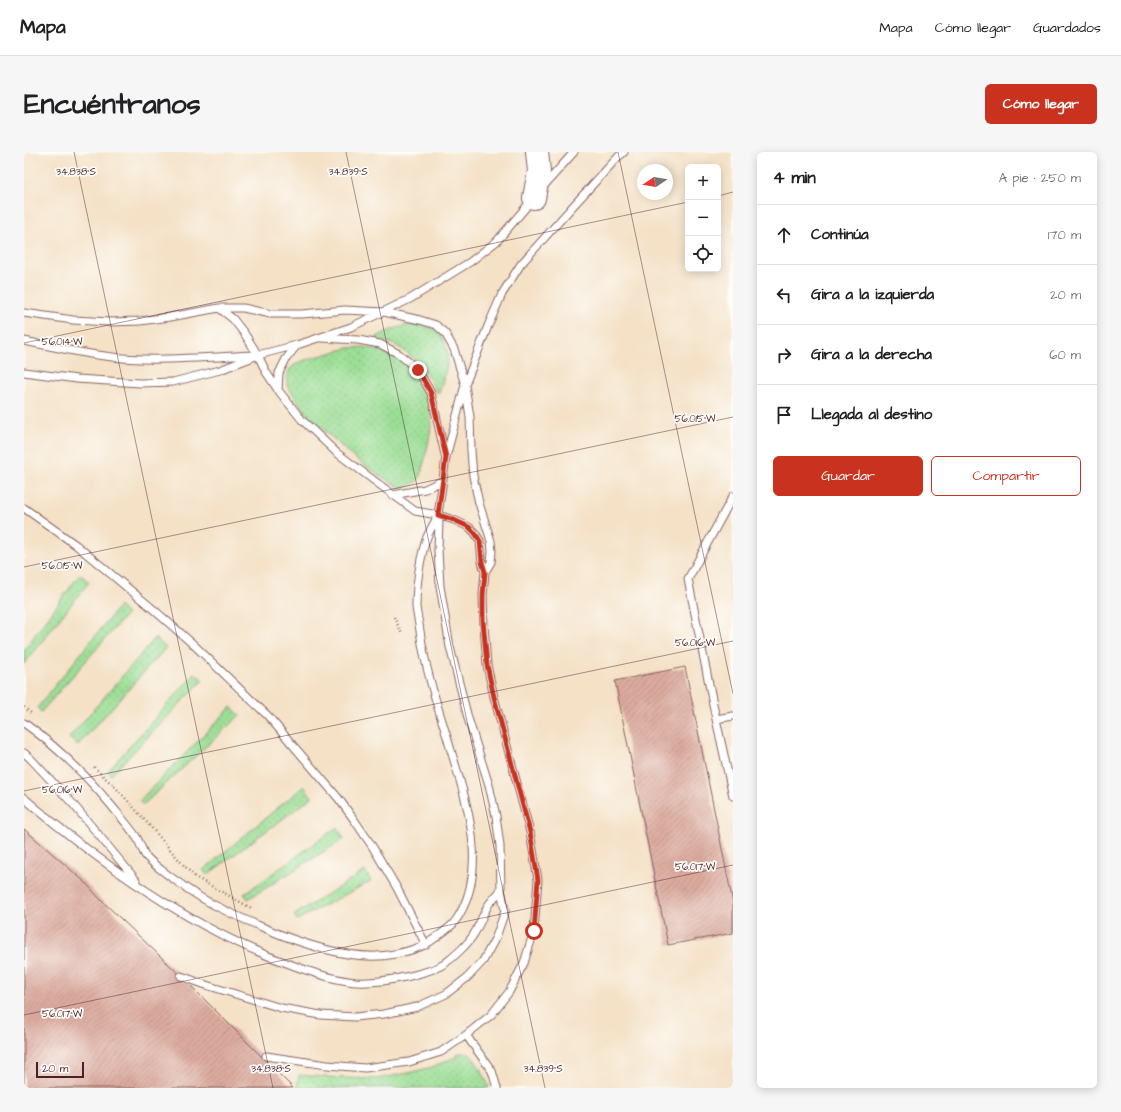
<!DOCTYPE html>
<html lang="es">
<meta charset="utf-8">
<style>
:root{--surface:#fff;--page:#f6f6f6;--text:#202124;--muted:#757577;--line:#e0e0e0;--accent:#c8321e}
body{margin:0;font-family:"Architects Daughter",sans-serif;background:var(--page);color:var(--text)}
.controls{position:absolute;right:12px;top:12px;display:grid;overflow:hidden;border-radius:6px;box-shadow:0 2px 10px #0003}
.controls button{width:36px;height:36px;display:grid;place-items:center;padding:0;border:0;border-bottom:1px solid var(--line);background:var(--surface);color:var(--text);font:20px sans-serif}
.compass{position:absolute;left:613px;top:12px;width:36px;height:36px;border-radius:50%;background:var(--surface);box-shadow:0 2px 10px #0003;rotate:258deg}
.scale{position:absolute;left:12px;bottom:10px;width:48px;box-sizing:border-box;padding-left:4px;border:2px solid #4a1f2b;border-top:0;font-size:11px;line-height:14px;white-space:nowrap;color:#4a1f2b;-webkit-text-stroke:3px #fdfcf7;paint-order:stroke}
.stop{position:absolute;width:12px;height:12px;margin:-9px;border:3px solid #c8321e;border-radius:50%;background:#fff}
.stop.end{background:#c8321e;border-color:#fff;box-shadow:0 1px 4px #0008}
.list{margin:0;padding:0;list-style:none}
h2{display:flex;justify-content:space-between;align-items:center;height:52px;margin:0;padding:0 16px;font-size:17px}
h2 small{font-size:13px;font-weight:400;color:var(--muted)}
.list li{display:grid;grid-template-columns:26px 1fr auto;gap:12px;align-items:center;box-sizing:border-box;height:60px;padding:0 16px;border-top:1px solid var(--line)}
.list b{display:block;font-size:15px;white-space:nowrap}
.list em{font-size:13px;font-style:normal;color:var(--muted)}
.actions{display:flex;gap:8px;padding:12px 16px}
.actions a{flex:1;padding:9px 0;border:1px solid var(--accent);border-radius:6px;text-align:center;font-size:14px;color:var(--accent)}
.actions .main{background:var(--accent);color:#fff}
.icon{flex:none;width:22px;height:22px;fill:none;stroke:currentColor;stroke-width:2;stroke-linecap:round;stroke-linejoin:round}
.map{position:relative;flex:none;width:709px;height:936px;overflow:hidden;border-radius:6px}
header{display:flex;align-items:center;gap:24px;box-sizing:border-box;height:56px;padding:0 20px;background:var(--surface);border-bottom:1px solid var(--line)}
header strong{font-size:19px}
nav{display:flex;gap:22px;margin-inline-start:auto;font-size:14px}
.intro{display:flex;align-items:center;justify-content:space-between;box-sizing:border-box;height:96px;padding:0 24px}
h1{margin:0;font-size:28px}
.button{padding:10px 18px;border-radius:6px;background:var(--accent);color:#fff;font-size:14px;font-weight:700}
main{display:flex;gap:24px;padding:0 24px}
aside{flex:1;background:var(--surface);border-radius:6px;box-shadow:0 2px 10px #0003}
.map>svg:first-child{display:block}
.grass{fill:url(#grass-dots);stroke:#727e60}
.building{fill:url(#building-hatch)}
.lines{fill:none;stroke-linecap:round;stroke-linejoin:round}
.lane-casing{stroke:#866361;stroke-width:9}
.highway-casing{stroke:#866361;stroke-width:24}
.path{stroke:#866361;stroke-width:2.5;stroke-dasharray:1 3;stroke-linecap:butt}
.lane{stroke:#fff;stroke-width:7}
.highway{stroke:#fff;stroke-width:22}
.route{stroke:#c8321e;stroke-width:5}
.ticks{fill:none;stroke:#4a1f2b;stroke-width:1;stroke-opacity:0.45}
.ticks-label{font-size:10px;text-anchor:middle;fill:#4a1f2b;stroke:#fdfcf7;stroke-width:3.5;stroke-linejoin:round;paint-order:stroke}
</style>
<header>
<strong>Mapa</strong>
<nav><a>Mapa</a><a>Cómo llegar</a><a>Guardados</a></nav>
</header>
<div class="intro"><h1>Encuéntranos</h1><a class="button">Cómo llegar</a></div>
<main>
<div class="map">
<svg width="709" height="936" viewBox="0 0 709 936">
<defs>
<pattern id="grass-dots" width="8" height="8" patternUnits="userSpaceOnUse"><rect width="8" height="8" fill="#9bde95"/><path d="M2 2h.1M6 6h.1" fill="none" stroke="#87be81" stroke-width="1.8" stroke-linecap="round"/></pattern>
<pattern id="building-hatch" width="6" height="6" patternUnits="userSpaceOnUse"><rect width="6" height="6" fill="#ddab9f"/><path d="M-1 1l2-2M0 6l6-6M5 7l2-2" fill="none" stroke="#b58b82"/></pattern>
</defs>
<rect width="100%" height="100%" fill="#fdfcf7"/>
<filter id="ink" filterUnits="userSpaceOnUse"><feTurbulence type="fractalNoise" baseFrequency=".025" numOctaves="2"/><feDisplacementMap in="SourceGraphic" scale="8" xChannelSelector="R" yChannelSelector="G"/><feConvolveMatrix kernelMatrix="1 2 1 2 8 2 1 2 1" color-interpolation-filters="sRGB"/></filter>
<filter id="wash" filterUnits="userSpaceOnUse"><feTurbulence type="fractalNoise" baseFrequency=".012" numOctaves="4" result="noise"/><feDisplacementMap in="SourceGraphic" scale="16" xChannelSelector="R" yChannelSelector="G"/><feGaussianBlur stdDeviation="0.9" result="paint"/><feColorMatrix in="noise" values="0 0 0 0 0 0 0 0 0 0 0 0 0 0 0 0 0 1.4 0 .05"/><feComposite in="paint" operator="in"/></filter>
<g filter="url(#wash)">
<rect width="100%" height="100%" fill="#f4e1c6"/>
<path class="grass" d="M 390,172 C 396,173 403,174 409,177 C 420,183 426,201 423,213 C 421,222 418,232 415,241 L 414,241 L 412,240 C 404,221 390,203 371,193 C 366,191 359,189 353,188 L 353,185 C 365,178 376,174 390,172 Z
M 340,195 C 350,197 360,199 369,204 C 395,217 409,244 407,273 C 406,289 400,308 397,324 L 392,330 L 384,335 L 375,335 L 353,322 L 327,303 L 284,263 L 263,234 L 263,226 L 265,218 L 272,212 L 281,208 L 324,196 Z
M 56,422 L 65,430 L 0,512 L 0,498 Z
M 95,454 L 103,462 L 17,560 L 13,556 Z
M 131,486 L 142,496 L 54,593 L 45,586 Z
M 171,521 L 179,528 L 87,623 L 84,619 Z
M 207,555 L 216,563 L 119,653 L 115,649 Z
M 280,634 L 288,645 L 183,723 L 179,718 Z
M 313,675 L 320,687 L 224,747 L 220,742 Z
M 341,719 L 347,729 L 273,768 L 270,763 Z
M 438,901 C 440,901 443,901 445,902 C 451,906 464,929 465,936 L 273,936 L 275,923 L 319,926 L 352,927 L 384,921 L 408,915 L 434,904 L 433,902 Z"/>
<g id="blocks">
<path class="building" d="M 661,515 L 709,751 L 709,781 L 644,793 L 591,529 Z
M 0,677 L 61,730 L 76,747 L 157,824 L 269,936 L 0,936 Z"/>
</g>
</g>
<g filter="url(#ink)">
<use href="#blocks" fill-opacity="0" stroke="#866361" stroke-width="1"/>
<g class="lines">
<defs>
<path id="lane" d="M 518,36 L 550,0
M 195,156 L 209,167 L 220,181 L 234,203 L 242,220 L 254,238 L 278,268 L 313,301 L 391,359 L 414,363 L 430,368 L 445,375 L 451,381 L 456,389 L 458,410 L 461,420 L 459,443 L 460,474 L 463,513 L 470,545 L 506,680 L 514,728 L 510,779 L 500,811 L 485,840 L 467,863 L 442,883 L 417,900 L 385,910 L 341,916 L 303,913 L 242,904
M 0,161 L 49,168 L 86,170 L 116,169 L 146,165 L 195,156 L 219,156 L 247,162 L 278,162 L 321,158 L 360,160 L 396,168 L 412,173 L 421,181 L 430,197 L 441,233 L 446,265 L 447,299 L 449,324 L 455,351 L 467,389 L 468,399 L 467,410 L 461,420
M 298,186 L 334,188 L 356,192 L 375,202 L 394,218 L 407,241 L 421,303
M 0,189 C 39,197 78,206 118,207 C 155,208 191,205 228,203
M 0,220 L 53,227 L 116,231 L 149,230 L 196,218 L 234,203 L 273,193 L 327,175 L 386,147 L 446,110 L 473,89 L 509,47
M 254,238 L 255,221 L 262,207 L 273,193
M 369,343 L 401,337 L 418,329
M 709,344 L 664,427 L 692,567 L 709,644
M 0,356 L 52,393 L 129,457 L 170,493 L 244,564 L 315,647 L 331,669 L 348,694 L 373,736 L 402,793
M 692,567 L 709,564
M 0,571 C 32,594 61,622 86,652 C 95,663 105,674 113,686 C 116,691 118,698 121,703 C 127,711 149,727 158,733 C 182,751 210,763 238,775 C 275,791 329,811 371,802 C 381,800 393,797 402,792 C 409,788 424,777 429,772 C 446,751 451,721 449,695 C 447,658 433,620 423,585 C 412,550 401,515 396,479 C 395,471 393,463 392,455 C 392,435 396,404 403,385 C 406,378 410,371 414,364
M 0,601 L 6,606 L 49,652 L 112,728
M 0,646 C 79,714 169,778 268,813 C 289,821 310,828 332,830 C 351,831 368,828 386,824 C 396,821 412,818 420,812 C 430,805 444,792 450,782 C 456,772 459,762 465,752 C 469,747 473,743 477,738
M 157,824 L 182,833 L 257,856 L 297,863 L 331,865 L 360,862 L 393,855 L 422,842 L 444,825 L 459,809 L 472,785 L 481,759 L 477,738 L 476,694 L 472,664 L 465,633 L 444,566 L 426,495 L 416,434 L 414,398 L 415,368 L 414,363 L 422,305 L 441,233 L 464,174 L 478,142 L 497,112 L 549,54 L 594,5 L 600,0
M 442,883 L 468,919 L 473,936"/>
<path id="highway" d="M 510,46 L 515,19 L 513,0"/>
</defs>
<use href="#lane" class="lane-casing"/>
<use href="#highway" class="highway-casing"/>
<path class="path" d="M 370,465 L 378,482
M 0,555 L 7,561
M 70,615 L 96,640 L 139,689 L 155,708 L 171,725 L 229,757"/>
<use href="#lane" class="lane"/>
<use href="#highway" class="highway"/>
</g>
</g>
<g class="lines" filter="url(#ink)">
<path class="route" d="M 394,218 L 407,241 L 422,305 L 414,363 L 430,368 L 445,375 L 451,381 L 456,389 L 458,410 L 461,420 L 459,443 L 459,468 L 463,513 L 470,545 L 506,680 L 514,728 L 510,779"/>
</g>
<path class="ticks" d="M 50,0 L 249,936M 322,0 L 521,936M 594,0 L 709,542M 694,44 L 709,40M 0,191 L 664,50M 0,415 L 709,265M 0,639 L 709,489M 0,863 L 709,713"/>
<g class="ticks-label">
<text x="52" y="23">34.838°S</text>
<text x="324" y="23">34.839°S</text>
<text x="38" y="193">56.014°W</text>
<text x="671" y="270">56.015°W</text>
<text x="38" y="417">56.015°W</text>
<text x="671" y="494">56.016°W</text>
<text x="38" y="641">56.016°W</text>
<text x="671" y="718">56.017°W</text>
<text x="38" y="865">56.017°W</text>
<text x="247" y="920">34.838°S</text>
<text x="519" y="920">34.839°S</text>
</g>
</svg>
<div class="controls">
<button>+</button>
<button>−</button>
<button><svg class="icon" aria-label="locate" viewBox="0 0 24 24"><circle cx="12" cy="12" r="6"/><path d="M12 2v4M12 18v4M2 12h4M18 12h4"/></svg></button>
</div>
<svg class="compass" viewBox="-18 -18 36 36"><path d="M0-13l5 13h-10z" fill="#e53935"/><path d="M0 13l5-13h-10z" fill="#757577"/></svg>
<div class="scale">20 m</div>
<div class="stop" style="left:510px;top:779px"></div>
<div class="stop end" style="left:394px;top:218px"></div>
</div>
<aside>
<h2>4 min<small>A pie · 250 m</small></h2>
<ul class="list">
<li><svg class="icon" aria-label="ahead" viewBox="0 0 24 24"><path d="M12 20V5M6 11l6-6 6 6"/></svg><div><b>Continúa</b></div><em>170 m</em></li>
<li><svg class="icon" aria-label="left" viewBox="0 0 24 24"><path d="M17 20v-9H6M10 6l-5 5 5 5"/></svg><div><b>Gira a la izquierda</b></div><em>20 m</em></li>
<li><svg class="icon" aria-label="right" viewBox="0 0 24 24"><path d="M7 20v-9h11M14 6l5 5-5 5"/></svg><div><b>Gira a la derecha</b></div><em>60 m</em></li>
<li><svg class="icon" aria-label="arrive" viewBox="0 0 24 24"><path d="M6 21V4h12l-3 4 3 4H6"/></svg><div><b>Llegada al destino</b></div></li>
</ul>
<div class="actions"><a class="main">Guardar</a><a>Compartir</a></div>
</aside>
</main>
